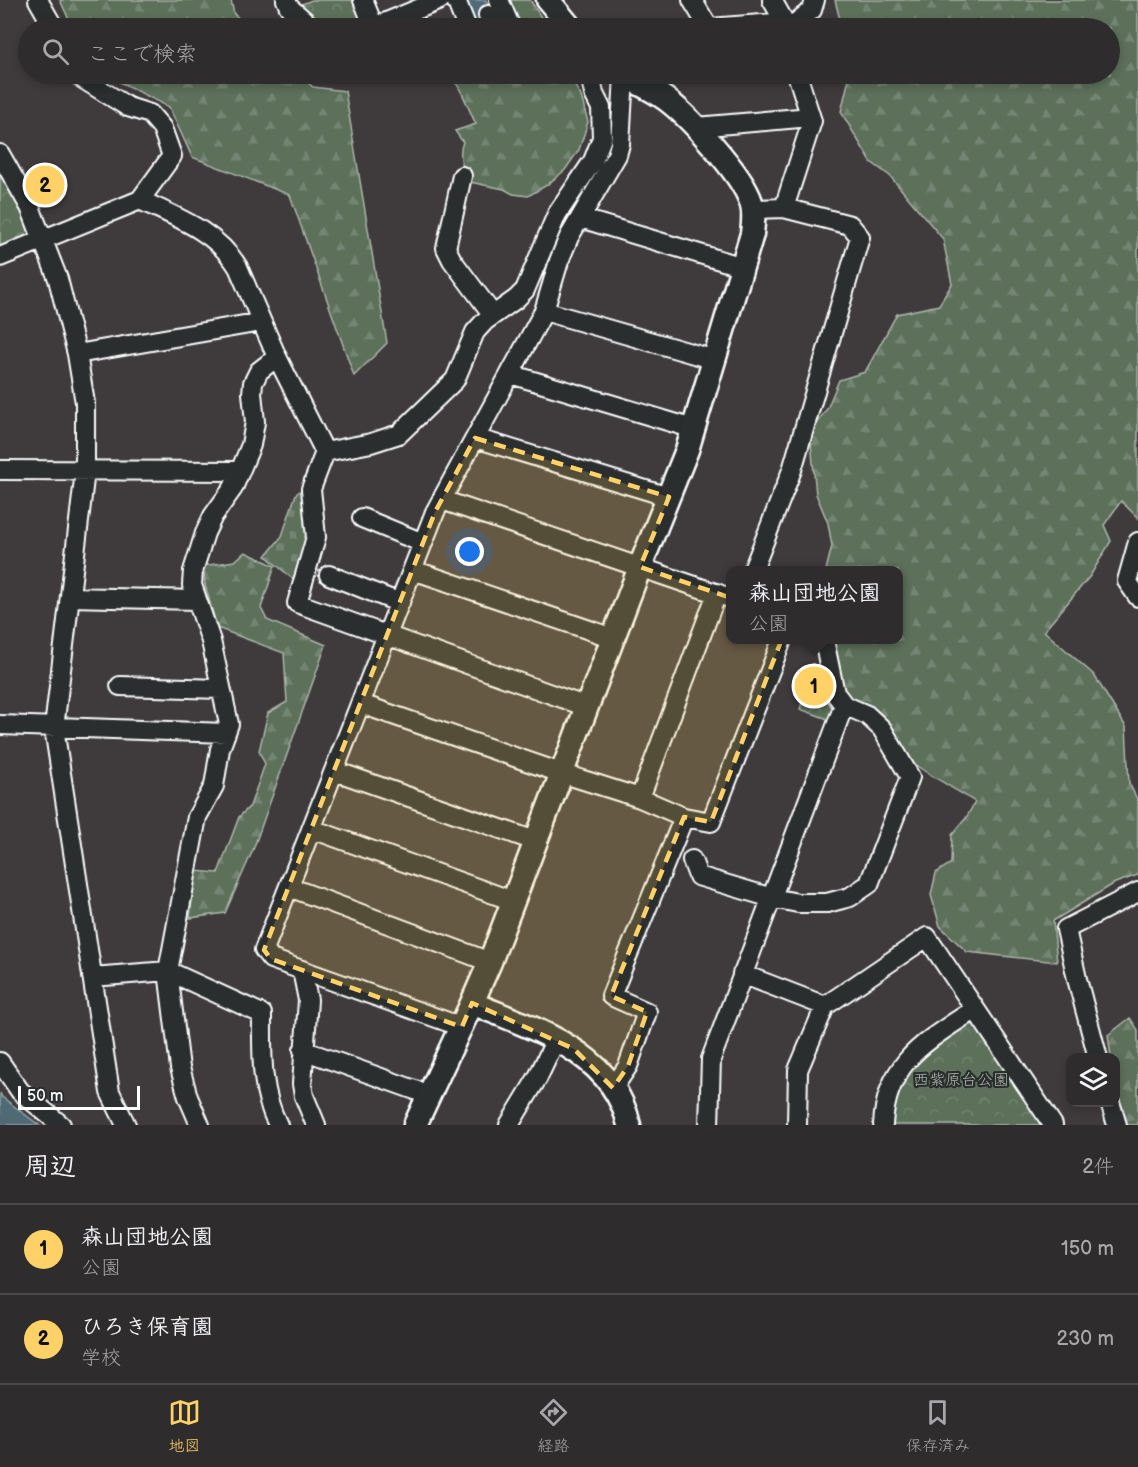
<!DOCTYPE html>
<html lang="ja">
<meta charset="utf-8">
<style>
:root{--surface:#2f2c2d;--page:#3b3839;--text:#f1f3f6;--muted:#a7a7aa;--line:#4a4849;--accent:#ffd166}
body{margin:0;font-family:"Balsamiq Sans","Klee One",sans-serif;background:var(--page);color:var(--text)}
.controls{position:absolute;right:18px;bottom:18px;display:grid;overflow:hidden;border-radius:12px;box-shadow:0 3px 9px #0003}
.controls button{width:54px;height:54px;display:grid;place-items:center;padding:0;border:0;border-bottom:2px solid var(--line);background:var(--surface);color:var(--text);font:30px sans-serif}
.scale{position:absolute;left:18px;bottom:15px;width:122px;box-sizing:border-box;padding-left:6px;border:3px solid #fff;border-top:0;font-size:16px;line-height:21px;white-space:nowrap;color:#fff;-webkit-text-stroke:4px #2a2d2e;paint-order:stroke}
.you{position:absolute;left:470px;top:552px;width:21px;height:21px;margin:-15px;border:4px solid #fff;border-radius:50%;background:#1a73e8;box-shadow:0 0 0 9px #1a73e833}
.badge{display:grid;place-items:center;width:39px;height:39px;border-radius:50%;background:var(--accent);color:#111;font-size:20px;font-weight:700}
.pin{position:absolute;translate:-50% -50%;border:3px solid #fff;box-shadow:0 2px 6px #0006}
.popup{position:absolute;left:726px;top:566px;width:177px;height:78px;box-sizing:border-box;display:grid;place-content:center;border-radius:12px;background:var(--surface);filter:drop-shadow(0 2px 4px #0005);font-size:20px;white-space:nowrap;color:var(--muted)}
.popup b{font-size:22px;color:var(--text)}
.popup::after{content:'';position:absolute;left:50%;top:100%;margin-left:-12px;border:12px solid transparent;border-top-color:var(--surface)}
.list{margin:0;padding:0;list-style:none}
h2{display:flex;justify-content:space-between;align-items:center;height:78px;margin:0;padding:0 24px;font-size:26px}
h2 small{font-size:20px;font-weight:400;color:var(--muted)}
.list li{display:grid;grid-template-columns:39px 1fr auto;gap:18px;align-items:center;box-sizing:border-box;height:90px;padding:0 24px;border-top:2px solid var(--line)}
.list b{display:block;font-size:22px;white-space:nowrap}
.list p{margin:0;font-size:20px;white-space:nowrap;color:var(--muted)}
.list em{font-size:20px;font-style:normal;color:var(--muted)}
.icon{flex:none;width:33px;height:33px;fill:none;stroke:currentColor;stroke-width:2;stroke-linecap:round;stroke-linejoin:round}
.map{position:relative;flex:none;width:1138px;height:1125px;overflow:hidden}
.search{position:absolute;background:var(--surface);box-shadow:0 3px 9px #0003;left:18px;right:18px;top:18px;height:66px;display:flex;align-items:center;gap:15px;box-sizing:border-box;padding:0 21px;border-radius:33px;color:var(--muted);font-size:22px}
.sheet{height:258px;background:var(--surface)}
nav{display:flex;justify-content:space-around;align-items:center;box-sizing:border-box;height:84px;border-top:2px solid var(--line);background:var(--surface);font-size:16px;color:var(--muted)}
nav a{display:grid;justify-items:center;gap:3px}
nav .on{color:var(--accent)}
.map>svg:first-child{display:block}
.forest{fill:url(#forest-firs);stroke:#aeb8ac;stroke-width:1.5}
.cemetery{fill:url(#cemetery-stones);stroke:#aeb8ac;stroke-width:1.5}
.park{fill:url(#park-crowns);stroke:#aeb8ac;stroke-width:1.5}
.water{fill:#4f6b74;stroke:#95a6ac;stroke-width:1.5}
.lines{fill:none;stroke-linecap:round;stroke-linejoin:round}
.minor-casing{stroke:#fff;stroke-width:22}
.tertiary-casing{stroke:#fff;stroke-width:27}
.minor{stroke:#2a2d2e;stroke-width:18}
.tertiary{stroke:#2a2d2e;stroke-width:22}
.marked{fill:#ffd166;fill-opacity:0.2;stroke:#ffd166;stroke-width:4.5;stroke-dasharray:12 8;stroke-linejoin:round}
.labels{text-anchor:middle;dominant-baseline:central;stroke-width:4.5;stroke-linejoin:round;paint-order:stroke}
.park-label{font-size:16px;fill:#aeb8ac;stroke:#2a2d2e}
</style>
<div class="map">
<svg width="1138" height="1125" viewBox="0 0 1138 1125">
<defs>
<pattern id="forest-firs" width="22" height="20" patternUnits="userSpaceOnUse" patternTransform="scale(1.5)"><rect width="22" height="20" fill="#5c705a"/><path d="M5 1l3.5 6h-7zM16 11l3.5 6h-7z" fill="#748573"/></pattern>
<pattern id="cemetery-stones" width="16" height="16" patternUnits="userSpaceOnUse" patternTransform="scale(1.5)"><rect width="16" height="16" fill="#5c705a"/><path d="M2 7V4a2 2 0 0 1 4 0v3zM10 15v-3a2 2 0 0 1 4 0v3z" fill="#748573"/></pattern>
<pattern id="park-crowns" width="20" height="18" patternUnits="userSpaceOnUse" patternTransform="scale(1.5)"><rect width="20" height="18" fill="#5c705a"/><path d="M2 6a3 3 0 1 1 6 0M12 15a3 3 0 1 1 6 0" fill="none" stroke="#748573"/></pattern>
</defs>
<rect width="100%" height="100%" fill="#3f3b3c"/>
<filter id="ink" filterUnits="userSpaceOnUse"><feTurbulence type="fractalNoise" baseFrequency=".0167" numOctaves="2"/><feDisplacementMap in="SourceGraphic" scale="12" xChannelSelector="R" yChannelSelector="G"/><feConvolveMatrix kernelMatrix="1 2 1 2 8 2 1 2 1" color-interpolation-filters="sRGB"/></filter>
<g filter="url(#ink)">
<path class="forest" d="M 60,0 L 231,0 L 234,14 L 250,28 L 73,28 Z
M 504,0 L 530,0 L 548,28 L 516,28 Z
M 835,0 L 1138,0 L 1138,518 L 1121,501 L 1104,525 L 1111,541 L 1090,576 L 1044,631 L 1094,675 L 1126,727 L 1129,783 L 1138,801 L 1138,875 L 1115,883 L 1053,921 L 1057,962 L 967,952 L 940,926 L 931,895 L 936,873 L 951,863 L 952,835 L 966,818 L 975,802 C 949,784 892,758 880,729 C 877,721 875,713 873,706 L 846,696 L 835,686 L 825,640 L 898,640 L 898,570 L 826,570 L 832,546 L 828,523 L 816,494 L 810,432 L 827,409 L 839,380 L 865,372 L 897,314 L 939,305 L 952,284 L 943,239 L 890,176 L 871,162 L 841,112 L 850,74 L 1110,74 L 1110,28 L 842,28 Z
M 104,74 L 298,74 L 313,87 L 345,91 L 387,343 L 354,376 L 290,195 L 192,157 L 169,107 Z
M 447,74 L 491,74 C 498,82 510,82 519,82 L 529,74 L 568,74 L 581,96 L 588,122 L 579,150 L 565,170 L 547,185 L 528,196 L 513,194 L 504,189 L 470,182 C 463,169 457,156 463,142 L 455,131 L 476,124 C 467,107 462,85 447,74 Z
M 245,552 L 275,566 L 261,608 L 267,620 L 326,645 L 253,850 L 225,913 L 190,918 L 195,871 L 218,873 L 239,817 L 250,806 L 265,764 L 259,751 L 268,713 L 287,702 L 284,653 L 217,628 L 205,585 L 203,566 L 235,561 Z
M 1130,1018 L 1138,1030 L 1138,1125 L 1126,1125 L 1116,1093 L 1116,1058 L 1111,1057 L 1108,1035 Z"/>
<path class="cemetery" d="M 303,489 L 311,535 L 295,581 L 266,556 L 282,536 L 296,494 Z"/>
<path class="park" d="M 312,0 L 356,0 L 362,17 L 363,26 L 360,28 L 322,28 L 297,6 Z
M 0,169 L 31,231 L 28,238 L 0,249 Z
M 813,664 L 819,674 L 825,698 L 834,710 L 828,719 L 800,709 Z
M 968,1022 L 976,1024 L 1044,1125 L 891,1125 L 893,1100 L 909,1066 Z"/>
<path class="water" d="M 464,0 L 486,0 L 490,10 L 486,28 L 473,28 Z
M 0,1093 L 2,1097 L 39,1125 L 2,1125 L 0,1123 Z"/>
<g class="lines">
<defs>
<path id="minor" d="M 38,0 L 54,28
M 286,0 L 289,7 L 313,28
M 363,0 L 374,27
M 456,0 L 467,28
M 499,0 L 511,28
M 692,0 L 709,28 L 774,23 L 789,28 L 812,10 L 815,0
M 772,0 L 788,28
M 488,15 L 492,28
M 372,28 L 440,0
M 696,127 L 799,118
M 0,154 L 30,207 L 58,279 L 77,354 L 85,403 L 85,471 L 54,728 L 110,1092 L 126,1125
M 462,176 L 446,248 L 452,260 L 493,315
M 140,200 C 176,217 216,231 238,267 L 277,357 L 325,452 L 371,443 L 399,434 L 455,380 L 475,332 L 485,321 L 516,299 L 525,290 L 557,214 L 593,161 L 602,138 L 601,108 L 594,94 L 590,74
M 784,208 L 812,121 L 797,74
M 580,218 L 743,267
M 0,257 L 140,200 L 172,156 L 162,128 L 150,114 L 128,107 L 83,79 L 77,74
M 544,311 L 715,360
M 77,354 L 261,322
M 510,374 L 694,429
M 475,438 L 669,497
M 325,452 L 311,489 L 316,537 L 297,603 L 587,707
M 0,470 L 240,471
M 442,500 L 730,598
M 362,518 L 423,543
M 1138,542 L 1127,581 L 1138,597
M 413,570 L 613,638
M 753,570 L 792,470 L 860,237 L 850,225 L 784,208 L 754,209
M 329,575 L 400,603
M 70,597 L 197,600
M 824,640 L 835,693 L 844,705
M 120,686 L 221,689
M 361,704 L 561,773 L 640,798 L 684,817 L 711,822 L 782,640
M 0,725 L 226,733
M 335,771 L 535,841
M 640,798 L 717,593
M 312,829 L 513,901
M 692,860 L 698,876 L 772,898 L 798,903 L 827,903 L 850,897 L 869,884 L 910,777 L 882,729 L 867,715 L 844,705 L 711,1059 L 709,1125
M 289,887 L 490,962
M 302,970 L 308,1000 L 302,1084 L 304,1096 L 316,1125
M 742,974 L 825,1006 L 927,937 L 1053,1125
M 92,977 L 168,971 L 262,1014 C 262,1052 260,1090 278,1125
M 462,1027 L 271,959 L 264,950 L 435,512 L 544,311 L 559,261 L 569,237 L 617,155 L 620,144 L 624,76
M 303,1050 L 429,1095
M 1098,1058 L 1077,979 L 1066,929 L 1138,892
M 0,1062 L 20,1091 L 61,1125
M 613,1088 L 628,1066 L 647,1012 L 611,996 L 684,817
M 1110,1102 L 1117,1125
M 200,1125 L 188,1097 L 180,1068 L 168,971 L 197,817 L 214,786 L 220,749 L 229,724 L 211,641 L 192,585 L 193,571 L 205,533 L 213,516 L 233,488 L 251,445 L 255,422 L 252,393 L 253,383 L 259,371 L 277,357
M 509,1125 L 538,1077 L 556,1039
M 797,1125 L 798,1070 L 825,1006
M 883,1125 C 886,1061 927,1041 975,1009"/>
<path id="tertiary" d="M 548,0 L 571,28
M 472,1003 C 533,1029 613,1051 629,1125
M 415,1125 L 472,1003 L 490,962 L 640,567 L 687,450 L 752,234 C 753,223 755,212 751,202 C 742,174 686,112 661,96 C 648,87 633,81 620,74"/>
</defs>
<use href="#minor" class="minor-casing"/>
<use href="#tertiary" class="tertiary-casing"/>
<use href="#minor" class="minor"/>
<use href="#tertiary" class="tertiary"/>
</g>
</g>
<path class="marked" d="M 475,438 L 669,497 L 640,567 L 790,618 L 711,822 L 684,817 L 611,996 L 647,1012 L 628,1066 L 613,1088 L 574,1049 L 472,1003 L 462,1027 L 271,959 L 264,950 L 435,512 Z"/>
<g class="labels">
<g class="park-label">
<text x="961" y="1080">西紫原台公園</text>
</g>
</g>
</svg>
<div class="controls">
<button><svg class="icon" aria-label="layers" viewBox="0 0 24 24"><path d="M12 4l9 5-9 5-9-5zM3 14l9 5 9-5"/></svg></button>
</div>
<div class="scale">50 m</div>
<div class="you"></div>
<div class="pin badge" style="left:814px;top:686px">1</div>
<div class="popup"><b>森山団地公園</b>公園</div>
<div class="pin badge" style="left:45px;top:185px">2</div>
<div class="search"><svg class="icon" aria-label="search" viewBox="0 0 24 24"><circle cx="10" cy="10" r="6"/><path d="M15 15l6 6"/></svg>ここで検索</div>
</div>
<section class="sheet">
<h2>周辺<small>2件</small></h2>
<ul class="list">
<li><span class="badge">1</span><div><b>森山団地公園</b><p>公園</p></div><em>150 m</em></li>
<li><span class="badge">2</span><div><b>ひろき保育園</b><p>学校</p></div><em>230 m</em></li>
</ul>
</section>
<nav>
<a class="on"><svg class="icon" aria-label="map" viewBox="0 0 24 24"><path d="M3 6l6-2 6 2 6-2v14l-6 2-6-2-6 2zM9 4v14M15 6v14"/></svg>地図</a>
<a><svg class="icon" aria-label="directions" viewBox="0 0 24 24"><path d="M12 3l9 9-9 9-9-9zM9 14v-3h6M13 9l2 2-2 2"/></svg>経路</a>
<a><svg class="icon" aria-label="saved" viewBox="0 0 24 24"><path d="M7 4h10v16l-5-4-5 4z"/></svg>保存済み</a>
</nav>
